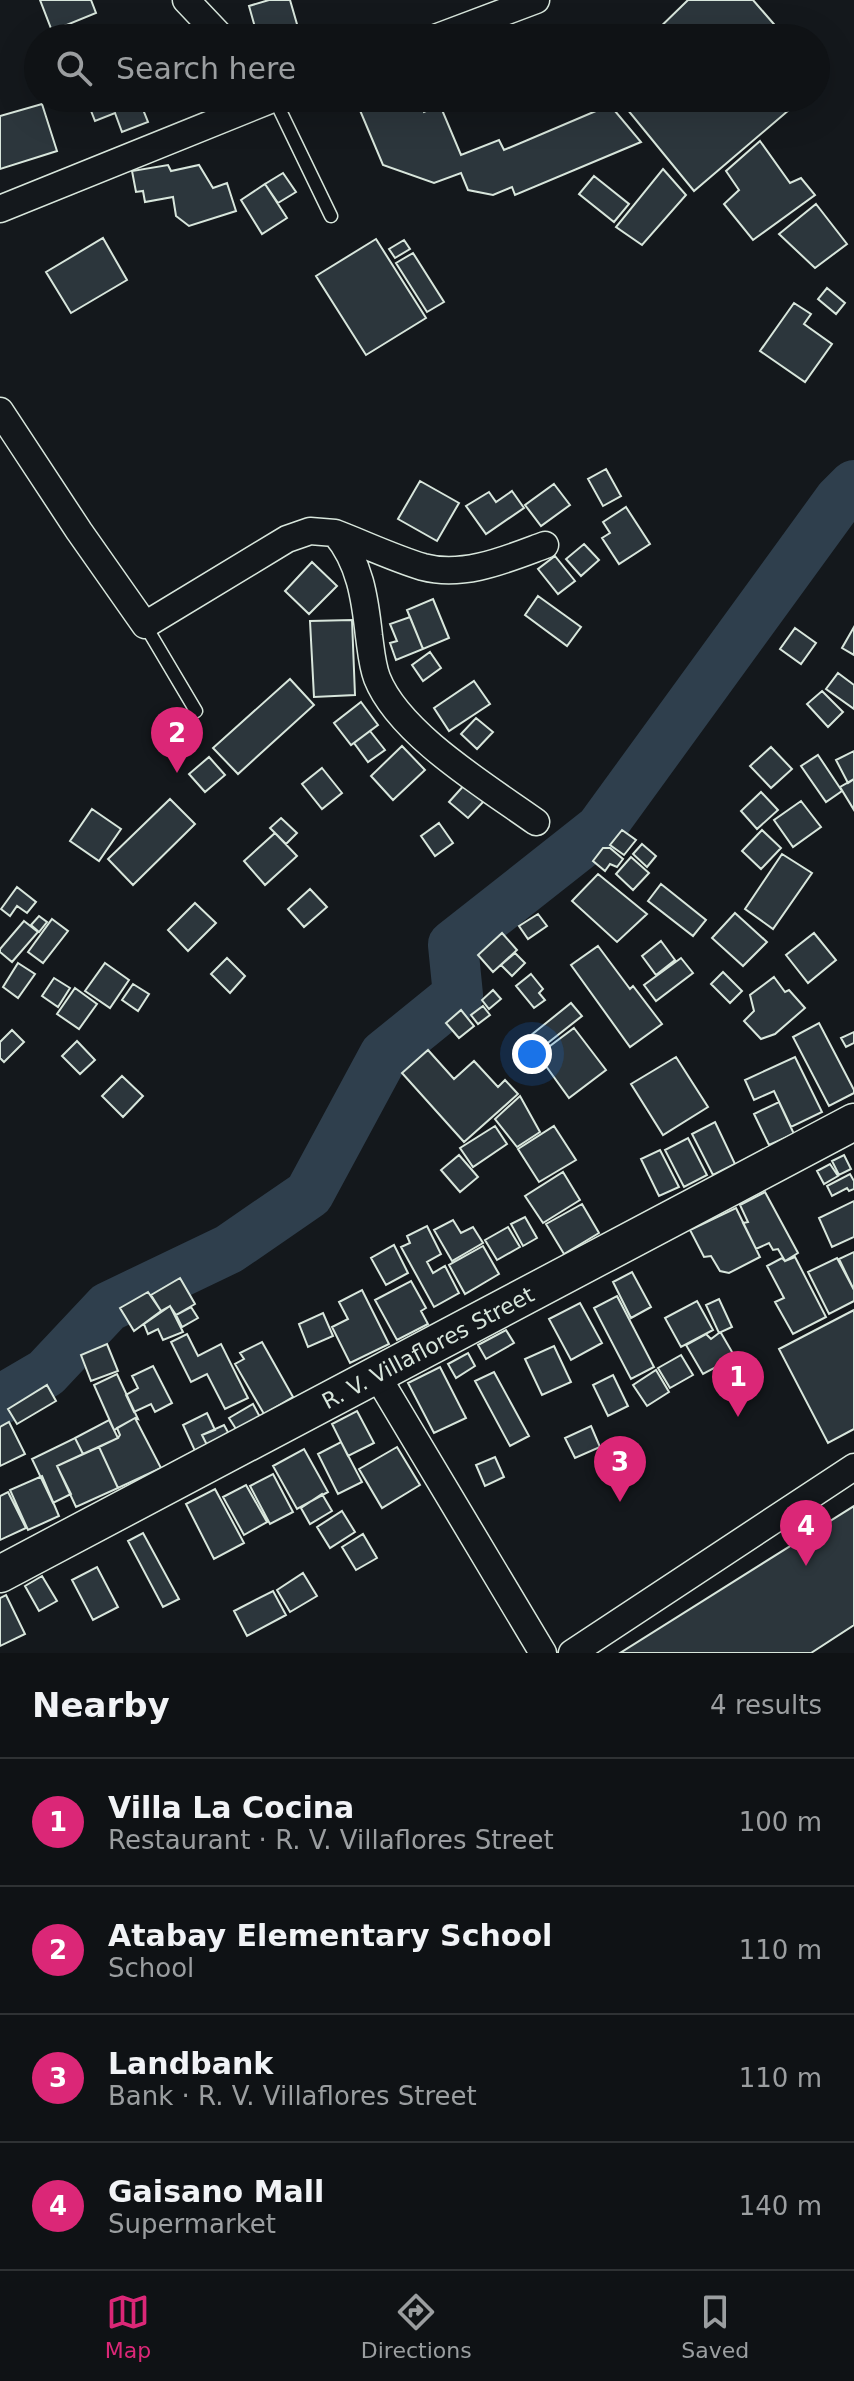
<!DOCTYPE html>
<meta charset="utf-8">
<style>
:root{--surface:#0f1215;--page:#181b1e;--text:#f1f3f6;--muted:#9b9ea0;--line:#2f3234;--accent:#db2777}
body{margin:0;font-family:"DejaVu Sans",sans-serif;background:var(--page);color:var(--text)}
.you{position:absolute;left:532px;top:1054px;width:28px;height:28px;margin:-20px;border:6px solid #fff;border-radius:50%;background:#1a73e8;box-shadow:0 0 0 12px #1a73e833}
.badge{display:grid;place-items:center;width:52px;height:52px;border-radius:50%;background:var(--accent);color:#fff;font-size:26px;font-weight:700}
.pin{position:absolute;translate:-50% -66px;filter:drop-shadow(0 2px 4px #0008)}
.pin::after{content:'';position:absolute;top:42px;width:28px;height:24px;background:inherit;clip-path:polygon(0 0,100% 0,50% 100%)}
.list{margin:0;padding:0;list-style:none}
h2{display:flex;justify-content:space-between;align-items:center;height:104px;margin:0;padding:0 32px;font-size:34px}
h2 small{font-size:26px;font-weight:400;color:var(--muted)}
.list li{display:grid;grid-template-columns:52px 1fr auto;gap:24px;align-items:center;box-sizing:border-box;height:128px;padding:0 32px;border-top:2px solid var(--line)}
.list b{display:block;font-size:30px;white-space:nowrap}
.list p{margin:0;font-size:26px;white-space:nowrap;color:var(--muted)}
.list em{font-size:26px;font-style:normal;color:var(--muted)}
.icon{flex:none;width:44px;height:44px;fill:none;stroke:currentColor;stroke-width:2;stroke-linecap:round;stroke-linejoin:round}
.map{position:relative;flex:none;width:854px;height:1653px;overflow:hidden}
.search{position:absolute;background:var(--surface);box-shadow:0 8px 32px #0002;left:24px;right:24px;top:24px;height:88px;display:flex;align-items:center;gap:20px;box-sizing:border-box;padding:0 28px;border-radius:44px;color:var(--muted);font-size:30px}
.sheet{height:616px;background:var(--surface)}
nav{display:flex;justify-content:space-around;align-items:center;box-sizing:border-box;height:112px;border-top:2px solid var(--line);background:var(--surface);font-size:22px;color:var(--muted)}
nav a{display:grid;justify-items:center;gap:4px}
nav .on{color:var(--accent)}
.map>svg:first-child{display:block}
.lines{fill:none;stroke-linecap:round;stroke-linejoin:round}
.river{stroke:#2f3f4d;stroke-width:50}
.building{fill:#2c363c;stroke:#d8e6dc;stroke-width:2}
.lane-casing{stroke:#d8e6dc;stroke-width:15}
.street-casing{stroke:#d8e6dc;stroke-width:29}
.secondary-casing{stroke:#d8e6dc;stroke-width:39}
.lane{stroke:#14181c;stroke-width:12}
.street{stroke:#14181c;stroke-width:26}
.secondary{stroke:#14181c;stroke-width:36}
.labels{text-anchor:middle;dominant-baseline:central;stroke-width:6;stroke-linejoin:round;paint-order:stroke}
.street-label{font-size:22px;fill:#d8e6dc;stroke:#14181c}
</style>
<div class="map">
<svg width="854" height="1653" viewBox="0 0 854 1653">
<rect width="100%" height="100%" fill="#14181c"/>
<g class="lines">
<path class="river" d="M 0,1400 L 46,1373 L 108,1307 L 229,1249 L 309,1194 L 384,1055 L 458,995 L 453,945 L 600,829 L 839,500 L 854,485"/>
</g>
<path class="building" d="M 40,0 L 91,0 L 96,13 L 52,31 Z
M 269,0 L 290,0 L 301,38 L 258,38 L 249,6 Z
M 688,0 L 753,0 L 786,38 L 649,38 Z
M 86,98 L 150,98 L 140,102 L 148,122 L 122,132 L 115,113 L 95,121 Z
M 384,98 L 418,98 L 424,112 L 440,105 L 461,155 L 499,140 L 504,150 L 610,105 L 641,142 L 515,195 L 512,187 L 493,195 L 468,190 L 461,173 L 434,183 L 383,165 L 359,108 Z
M 618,98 L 803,98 L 694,191 Z
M 42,104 L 57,151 L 0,169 L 0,116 Z
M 760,141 L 790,183 L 801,178 L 815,195 L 753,240 L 724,204 L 739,190 L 726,171 Z
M 168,165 L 171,171 L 199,165 L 213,188 L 227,183 L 236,211 L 189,226 L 176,216 L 173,197 L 145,202 L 143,191 L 136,192 L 132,171 Z
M 663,169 L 686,195 L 642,245 L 616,227 Z
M 283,173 L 296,192 L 278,203 L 265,184 Z
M 594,176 L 629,204 L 614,222 L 579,194 Z
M 265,184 L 287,218 L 262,234 L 241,200 Z
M 816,204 L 847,244 L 815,268 L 779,234 Z
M 103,238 L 127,280 L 71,313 L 46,272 Z
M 376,239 L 426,318 L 366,355 L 316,276 Z
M 404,240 L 410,249 L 395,258 L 389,249 Z
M 413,253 L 444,302 L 427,312 L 396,263 Z
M 827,288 L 845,303 L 836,314 L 818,299 Z
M 794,303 L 811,314 L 804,324 L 832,344 L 805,382 L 760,351 Z
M 606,469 L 621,496 L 603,506 L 588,479 Z
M 420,481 L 459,503 L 437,541 L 398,519 Z
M 554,484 L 570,505 L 541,526 L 525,505 Z
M 512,491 L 524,508 L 486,534 L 466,506 L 489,492 L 496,502 Z
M 626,507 L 650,544 L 619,564 L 602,538 L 610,533 L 603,522 Z
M 584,544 L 599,560 L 581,576 L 566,559 Z
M 555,556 L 575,581 L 558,594 L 538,569 Z
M 312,562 L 337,586 L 309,614 L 285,591 Z
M 538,596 L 581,627 L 567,646 L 525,615 Z
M 433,599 L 449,638 L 423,649 L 407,610 Z
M 410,617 L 423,649 L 396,660 L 390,643 L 397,641 L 390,624 Z
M 352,620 L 355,695 L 314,697 L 310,621 Z
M 854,627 L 854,655 L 842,648 Z
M 795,628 L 816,643 L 801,664 L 780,649 Z
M 430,652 L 441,668 L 423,681 L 412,665 Z
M 838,673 L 854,685 L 854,709 L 826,689 Z
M 290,679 L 314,705 L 238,774 L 213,748 Z
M 474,681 L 490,704 L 449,731 L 434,708 Z
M 822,691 L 843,712 L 828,727 L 807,704 Z
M 361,702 L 378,725 L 351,745 L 334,723 Z
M 476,718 L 493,732 L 477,749 L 461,734 Z
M 370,731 L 385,750 L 368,762 L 354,743 Z
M 402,746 L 425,770 L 393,800 L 371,776 Z
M 771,747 L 792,769 L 771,788 L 750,766 Z
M 854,751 L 854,779 L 848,783 L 836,760 Z
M 818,755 L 842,791 L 826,802 L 801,766 Z
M 209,757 L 225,775 L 205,792 L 189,774 Z
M 322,768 L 342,793 L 322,809 L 302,784 Z
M 854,779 L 854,810 L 840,787 Z
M 466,783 L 485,800 L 468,818 L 449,802 Z
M 761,792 L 778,810 L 757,829 L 741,811 Z
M 170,799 L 195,824 L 133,885 L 108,859 Z
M 801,801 L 821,827 L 793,847 L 774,820 Z
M 92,809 L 121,829 L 99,861 L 70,841 Z
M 281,818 L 297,833 L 286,844 L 270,828 Z
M 439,823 L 453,843 L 435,856 L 421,836 Z
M 622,830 L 636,840 L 624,855 L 610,845 Z
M 762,830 L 781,848 L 761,869 L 742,851 Z
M 275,833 L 297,856 L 265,885 L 244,861 Z
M 642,844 L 656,856 L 647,867 L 633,854 Z
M 603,848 L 610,848 L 623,859 L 617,867 L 610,864 L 605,871 L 593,861 Z
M 782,854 L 812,873 L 773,929 L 745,909 Z
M 631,857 L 649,873 L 633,890 L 616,874 Z
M 598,874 L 647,914 L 617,942 L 572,901 Z
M 661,884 L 706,920 L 693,936 L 648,901 Z
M 17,887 L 36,902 L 27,913 L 17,906 L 10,916 L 1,909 Z
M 310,889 L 327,907 L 304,927 L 288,909 Z
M 195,903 L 216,923 L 188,951 L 168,930 Z
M 735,913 L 767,942 L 743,966 L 712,938 Z
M 538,914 L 547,926 L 528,939 L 519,926 Z
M 39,916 L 47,922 L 39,932 L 31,925 Z
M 52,919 L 68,931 L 43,963 L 28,952 Z
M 24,921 L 38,932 L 12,962 L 0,952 L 0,949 Z
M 502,933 L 517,950 L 493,972 L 478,955 Z
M 814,933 L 836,960 L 808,983 L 786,955 Z
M 661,941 L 675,960 L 656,975 L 642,956 Z
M 598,946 L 630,989 L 633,986 L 662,1024 L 630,1047 L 571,965 Z
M 515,953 L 525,963 L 512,976 L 501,965 Z
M 227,958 L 245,976 L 230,993 L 211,974 Z
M 681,958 L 693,973 L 656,1001 L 644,985 Z
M 18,963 L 35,974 L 18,998 L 3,987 Z
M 105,963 L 129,980 L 110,1008 L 85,991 Z
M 723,972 L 742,991 L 730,1003 L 711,984 Z
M 531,974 L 543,989 L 539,993 L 545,1000 L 534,1008 L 516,986 Z
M 774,977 L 785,992 L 789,990 L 805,1008 L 775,1034 L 761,1039 L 744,1021 L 754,1011 L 750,995 Z
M 54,978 L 70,988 L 58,1007 L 42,996 Z
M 133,984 L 149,994 L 138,1011 L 122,1000 Z
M 75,988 L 97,1004 L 79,1029 L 57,1014 Z
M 493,990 L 501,999 L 489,1009 L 482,1000 Z
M 571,1003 L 582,1016 L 535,1053 L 525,1040 Z
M 483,1006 L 490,1015 L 478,1024 L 471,1015 Z
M 461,1010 L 474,1026 L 459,1038 L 446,1023 Z
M 819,1023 L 854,1090 L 854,1093 L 829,1106 L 793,1037 Z
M 574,1028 L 606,1070 L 569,1098 L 538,1055 Z
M 12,1030 L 24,1042 L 4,1062 L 0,1058 L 0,1042 Z
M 854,1032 L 854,1043 L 846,1047 L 841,1038 Z
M 77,1041 L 95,1060 L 80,1074 L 62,1056 Z
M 428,1050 L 454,1079 L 474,1061 L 498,1087 L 505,1080 L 518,1094 L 464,1142 L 402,1073 Z
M 676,1057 L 708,1107 L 663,1135 L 631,1084 Z
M 795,1057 L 822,1112 L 791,1127 L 774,1091 L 754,1100 L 745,1080 Z
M 122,1076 L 143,1096 L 123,1117 L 102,1096 Z
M 520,1096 L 540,1132 L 517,1147 L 495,1119 Z
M 779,1102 L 794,1134 L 769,1145 L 754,1114 Z
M 715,1122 L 735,1164 L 713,1175 L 692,1134 Z
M 495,1126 L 507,1144 L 473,1167 L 460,1148 Z
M 554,1126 L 576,1160 L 539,1182 L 518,1149 Z
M 688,1138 L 707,1175 L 684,1187 L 665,1150 Z
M 660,1150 L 679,1187 L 659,1196 L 641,1159 Z
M 459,1155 L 478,1177 L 460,1192 L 441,1170 Z
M 844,1155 L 851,1169 L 839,1175 L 832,1161 Z
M 830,1164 L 838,1176 L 824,1184 L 817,1171 Z
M 563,1172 L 580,1200 L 543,1223 L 525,1196 Z
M 850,1174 L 854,1181 L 854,1189 L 849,1191 L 847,1188 L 832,1196 L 827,1186 Z
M 765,1192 L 798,1253 L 785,1261 L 778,1249 L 773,1250 L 769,1243 L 756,1249 L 743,1223 L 748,1222 L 740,1205 Z
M 854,1201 L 854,1237 L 832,1247 L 819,1218 Z
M 582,1204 L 599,1233 L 564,1254 L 546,1224 Z
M 736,1208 L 760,1257 L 729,1273 L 720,1271 L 711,1256 L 704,1257 L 690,1230 Z
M 525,1217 L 537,1238 L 523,1246 L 511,1224 Z
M 453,1220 L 461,1233 L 473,1227 L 483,1243 L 452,1261 L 434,1230 Z
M 427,1226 L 441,1254 L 427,1262 L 433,1273 L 445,1266 L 459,1293 L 434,1307 L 401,1247 L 410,1243 L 407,1236 Z
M 508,1227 L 520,1247 L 497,1260 L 485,1240 Z
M 394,1245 L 408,1273 L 386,1285 L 371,1258 Z
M 483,1246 L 499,1274 L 465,1294 L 449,1265 Z
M 854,1252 L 854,1290 L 839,1259 Z
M 795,1257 L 826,1317 L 793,1334 L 775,1302 L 784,1298 L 767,1266 L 782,1258 L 785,1261 Z
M 837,1258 L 854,1290 L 854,1301 L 829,1314 L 808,1272 Z
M 632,1272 L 651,1307 L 631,1318 L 613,1282 Z
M 180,1278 L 195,1304 L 176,1315 L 170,1306 L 161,1311 L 151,1295 Z
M 411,1281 L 426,1308 L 421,1311 L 428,1324 L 397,1340 L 375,1300 Z
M 362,1290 L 389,1344 L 350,1363 L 332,1327 L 348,1319 L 339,1302 Z
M 148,1292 L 161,1311 L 134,1331 L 120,1308 Z
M 617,1296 L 654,1367 L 631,1379 L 594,1308 Z
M 719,1299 L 732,1327 L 719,1333 L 706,1305 Z
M 697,1301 L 713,1330 L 681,1347 L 665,1318 Z
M 580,1303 L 602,1343 L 571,1360 L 549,1319 Z
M 170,1306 L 183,1332 L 163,1340 L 158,1329 L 148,1334 L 144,1324 Z
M 191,1307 L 198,1318 L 182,1327 L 176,1315 Z
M 854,1310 L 854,1429 L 828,1443 L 779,1349 Z
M 323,1313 L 333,1336 L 308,1347 L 299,1324 Z
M 506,1330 L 514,1343 L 486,1359 L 478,1345 Z
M 719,1333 L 721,1333 L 735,1357 L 703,1374 L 686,1345 L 706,1334 L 711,1339 Z
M 187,1334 L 198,1356 L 221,1344 L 248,1398 L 225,1409 L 207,1374 L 191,1382 L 171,1342 Z
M 262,1342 L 293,1397 L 264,1414 L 235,1364 L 244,1359 L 240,1353 Z
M 107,1344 L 118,1371 L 91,1381 L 81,1355 Z
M 554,1346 L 571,1382 L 542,1395 L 525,1359 Z
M 468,1353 L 475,1366 L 456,1378 L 448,1364 Z
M 681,1355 L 693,1375 L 670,1388 L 658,1368 Z
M 153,1366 L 172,1403 L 155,1412 L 151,1404 L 134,1412 L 126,1395 L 138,1388 L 132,1376 Z
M 440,1367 L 466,1418 L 434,1433 L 408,1383 Z
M 656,1370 L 669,1392 L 647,1406 L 633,1385 Z
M 494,1372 L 529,1436 L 510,1446 L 475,1381 Z
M 117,1374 L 138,1419 L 135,1418 L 114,1430 L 94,1385 Z
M 613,1375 L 628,1406 L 608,1416 L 593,1385 Z
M 47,1385 L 56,1401 L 17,1424 L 8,1409 Z
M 253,1404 L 260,1417 L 236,1429 L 229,1418 Z
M 357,1411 L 374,1443 L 348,1456 L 332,1424 Z
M 207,1413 L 215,1430 L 202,1435 L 207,1445 L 195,1451 L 183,1425 Z
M 135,1418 L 161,1468 L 118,1488 L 99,1447 L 118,1438 L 120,1435 L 117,1428 Z
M 109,1420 L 118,1438 L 83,1454 L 75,1438 Z
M 9,1422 L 25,1454 L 0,1466 L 0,1427 Z
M 224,1425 L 229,1434 L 207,1445 L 202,1435 Z
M 591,1426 L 600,1447 L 575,1458 L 565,1438 Z
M 75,1438 L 83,1454 L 57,1466 L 71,1494 L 53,1503 L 32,1459 Z
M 341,1442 L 362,1482 L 338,1494 L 318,1454 Z
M 99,1447 L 118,1488 L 76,1507 L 57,1466 Z
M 397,1447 L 420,1485 L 382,1508 L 359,1469 Z
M 304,1449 L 328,1492 L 297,1509 L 273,1466 Z
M 495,1457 L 504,1477 L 485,1486 L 476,1465 Z
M 273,1474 L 293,1512 L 270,1524 L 250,1486 Z
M 42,1476 L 59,1516 L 28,1530 L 10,1490 Z
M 246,1485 L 267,1522 L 244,1535 L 223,1497 Z
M 215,1489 L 244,1543 L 214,1559 L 186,1504 Z
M 8,1492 L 26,1528 L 0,1540 L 0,1496 Z
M 322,1494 L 332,1511 L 310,1524 L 301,1508 Z
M 854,1506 L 854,1625 L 811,1653 L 620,1653 Z
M 342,1511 L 355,1532 L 330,1548 L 317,1527 Z
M 143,1533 L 179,1599 L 163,1607 L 128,1541 Z
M 363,1534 L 377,1558 L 356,1570 L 342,1547 Z
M 97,1567 L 118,1607 L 93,1620 L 72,1580 Z
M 303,1573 L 317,1596 L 290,1612 L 277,1590 Z
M 42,1576 L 57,1601 L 39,1611 L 25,1586 Z
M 273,1591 L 286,1615 L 247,1636 L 234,1611 Z
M 6,1595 L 25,1634 L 0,1646 L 0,1598 Z"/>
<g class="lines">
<defs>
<path id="lane" d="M 274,98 L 331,216
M 145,625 L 196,711"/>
<path id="street" d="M 186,0 L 222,38
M 435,38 L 536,0
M 0,209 L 275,98
M 0,411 L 79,531 L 145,625 L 287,539 L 310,531 L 335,533 C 360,562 365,599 369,636 C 371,650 372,665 377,678 C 399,734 487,787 536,822
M 335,533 C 364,544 393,558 423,567 C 464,578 507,559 545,545
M 376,1374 L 543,1653
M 572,1653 L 854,1467"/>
<g id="secondary">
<path id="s1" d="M 0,1574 L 854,1122"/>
</g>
</defs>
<use href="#lane" class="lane-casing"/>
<use href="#street" class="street-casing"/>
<use href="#secondary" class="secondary-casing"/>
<use href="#lane" class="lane"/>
<use href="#street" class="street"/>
<use href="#secondary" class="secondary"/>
</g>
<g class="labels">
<g class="street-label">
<text stroke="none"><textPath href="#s1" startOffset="484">R. V. Villaflores Street</textPath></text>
</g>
</g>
</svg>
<div class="you"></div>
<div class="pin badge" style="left:738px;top:1417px">1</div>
<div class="pin badge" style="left:177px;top:773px">2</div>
<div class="pin badge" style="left:620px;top:1502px">3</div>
<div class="pin badge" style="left:806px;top:1566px">4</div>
<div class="search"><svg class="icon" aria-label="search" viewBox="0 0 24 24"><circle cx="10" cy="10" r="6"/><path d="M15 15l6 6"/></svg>Search here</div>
</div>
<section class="sheet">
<h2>Nearby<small>4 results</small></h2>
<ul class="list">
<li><span class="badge">1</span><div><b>Villa La Cocina</b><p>Restaurant · R. V. Villaflores Street</p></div><em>100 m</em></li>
<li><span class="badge">2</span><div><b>Atabay Elementary School</b><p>School</p></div><em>110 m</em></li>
<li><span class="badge">3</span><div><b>Landbank</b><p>Bank · R. V. Villaflores Street</p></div><em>110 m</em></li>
<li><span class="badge">4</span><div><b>Gaisano Mall</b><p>Supermarket</p></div><em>140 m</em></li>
</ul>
</section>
<nav>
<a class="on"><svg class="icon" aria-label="map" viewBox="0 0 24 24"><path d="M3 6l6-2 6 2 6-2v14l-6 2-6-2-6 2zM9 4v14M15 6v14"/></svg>Map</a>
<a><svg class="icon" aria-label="directions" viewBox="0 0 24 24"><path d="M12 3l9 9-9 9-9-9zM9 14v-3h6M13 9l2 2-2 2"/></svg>Directions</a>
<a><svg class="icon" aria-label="saved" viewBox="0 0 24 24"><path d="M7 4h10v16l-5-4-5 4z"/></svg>Saved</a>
</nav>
